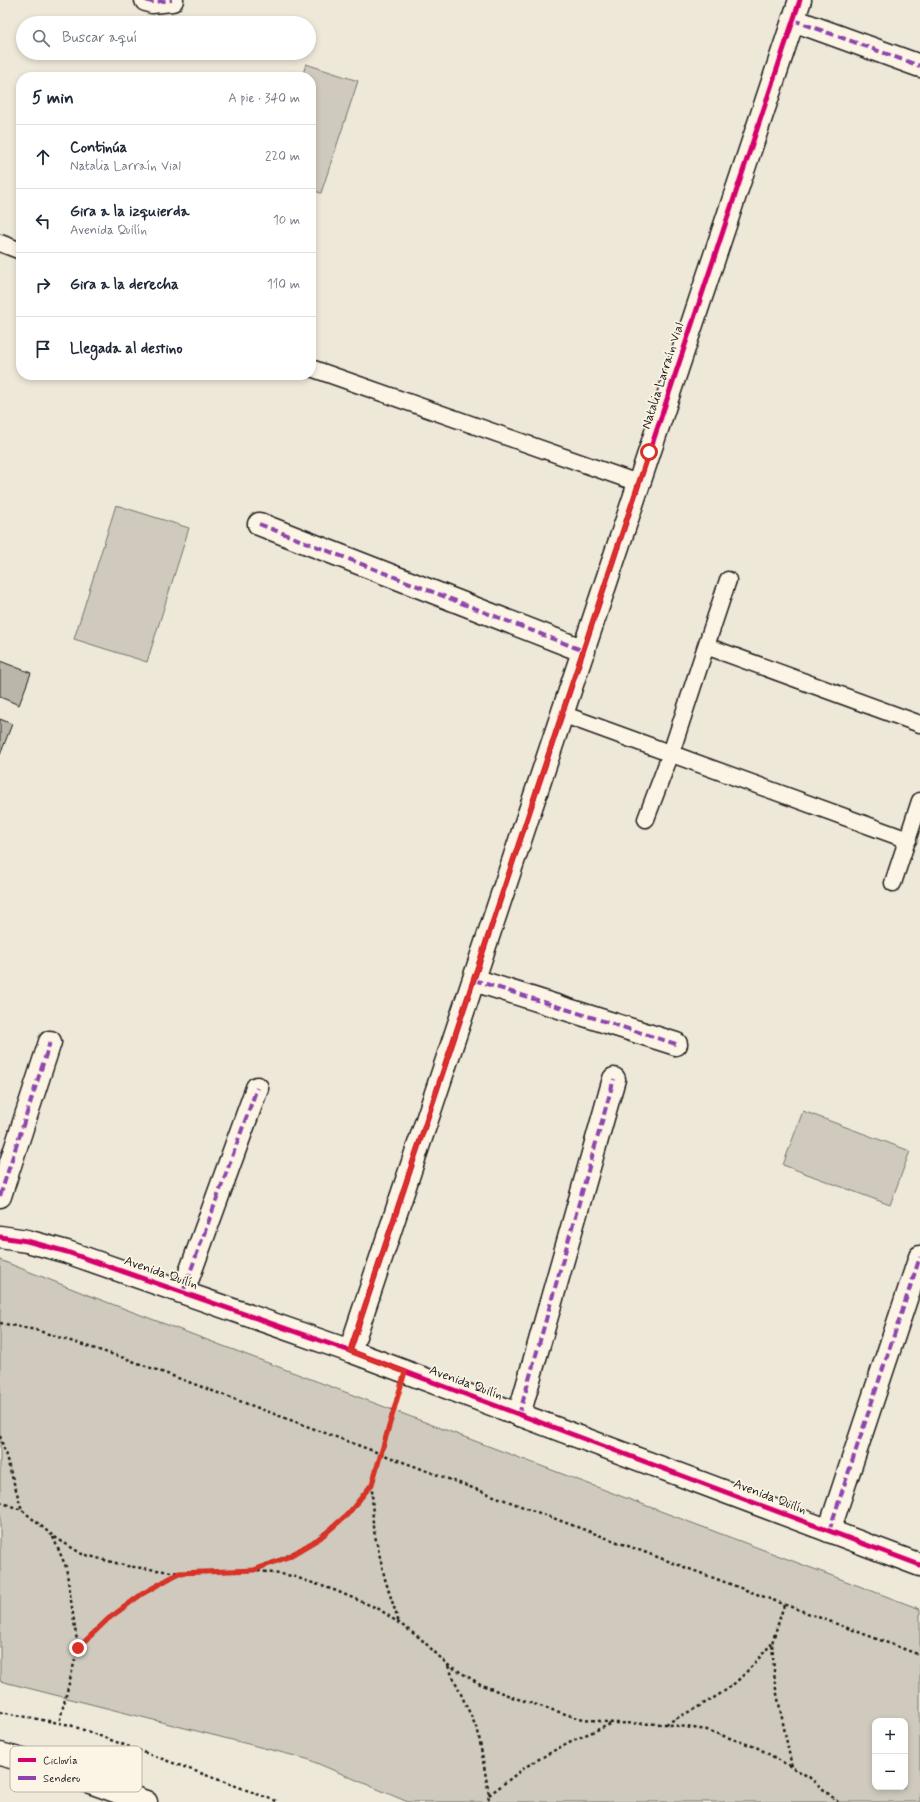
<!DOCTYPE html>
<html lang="es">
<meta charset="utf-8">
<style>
:root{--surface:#fff;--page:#f2f2f3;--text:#1f2937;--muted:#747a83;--line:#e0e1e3}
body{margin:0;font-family:Mynerve,sans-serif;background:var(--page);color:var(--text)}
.controls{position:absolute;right:12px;bottom:12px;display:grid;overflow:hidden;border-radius:8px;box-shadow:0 2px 6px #0003}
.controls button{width:36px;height:36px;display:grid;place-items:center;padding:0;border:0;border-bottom:1px solid var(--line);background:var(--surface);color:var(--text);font:20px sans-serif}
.stop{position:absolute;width:12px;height:12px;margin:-9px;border:3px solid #d93025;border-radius:50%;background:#fff}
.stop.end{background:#d93025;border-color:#fff;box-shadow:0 1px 4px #0008}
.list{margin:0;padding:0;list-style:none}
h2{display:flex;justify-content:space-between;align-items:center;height:52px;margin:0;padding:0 16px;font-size:17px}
h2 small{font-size:13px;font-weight:400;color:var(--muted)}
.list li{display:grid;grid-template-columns:26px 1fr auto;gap:12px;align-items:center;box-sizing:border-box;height:64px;padding:0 16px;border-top:1px solid var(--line)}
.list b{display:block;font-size:15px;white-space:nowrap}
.list p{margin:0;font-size:13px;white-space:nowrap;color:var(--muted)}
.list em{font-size:13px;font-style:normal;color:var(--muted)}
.icon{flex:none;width:22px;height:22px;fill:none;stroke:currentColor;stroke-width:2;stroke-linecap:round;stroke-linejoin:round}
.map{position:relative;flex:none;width:920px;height:1802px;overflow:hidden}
.search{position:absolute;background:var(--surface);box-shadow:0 2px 6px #0003;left:16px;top:16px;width:300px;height:44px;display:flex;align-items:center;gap:10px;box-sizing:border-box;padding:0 14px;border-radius:22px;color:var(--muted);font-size:15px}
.panel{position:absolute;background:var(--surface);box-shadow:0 2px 6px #0003;left:16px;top:72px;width:300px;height:308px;border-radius:16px}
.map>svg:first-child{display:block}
.green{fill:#cfcabd;stroke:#76736c;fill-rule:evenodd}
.building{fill:#bab6aa;stroke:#1c1c1c}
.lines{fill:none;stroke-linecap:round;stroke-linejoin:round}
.lane-casing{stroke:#1c1c1c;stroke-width:19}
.street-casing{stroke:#1c1c1c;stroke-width:25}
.secondary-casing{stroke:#1c1c1c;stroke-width:25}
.path{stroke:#1c1c1c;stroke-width:2.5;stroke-dasharray:3 3;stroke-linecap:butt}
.lane{stroke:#fcf5e5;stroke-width:16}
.street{stroke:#fcf5e5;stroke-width:22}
.secondary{stroke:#fcf5e5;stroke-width:22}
.quiet{stroke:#8e44ad;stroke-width:4;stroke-dasharray:8 4;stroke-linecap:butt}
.cycleway-casing{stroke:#fcf5e5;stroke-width:8}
.cycleway{stroke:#d6006c;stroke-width:5}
.route{stroke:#d93025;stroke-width:5}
.labels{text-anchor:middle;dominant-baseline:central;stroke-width:3.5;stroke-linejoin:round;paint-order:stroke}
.street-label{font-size:13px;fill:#1c1c1c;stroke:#fcf5e5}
.key{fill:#fcf5e5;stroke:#b9b4a9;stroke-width:1}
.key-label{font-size:11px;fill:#1c1c1c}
</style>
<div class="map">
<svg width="920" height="1802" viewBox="0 0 920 1802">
<rect width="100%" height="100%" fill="#eee8d9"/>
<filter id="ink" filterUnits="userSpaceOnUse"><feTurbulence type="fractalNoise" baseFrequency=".025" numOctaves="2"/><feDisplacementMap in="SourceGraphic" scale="8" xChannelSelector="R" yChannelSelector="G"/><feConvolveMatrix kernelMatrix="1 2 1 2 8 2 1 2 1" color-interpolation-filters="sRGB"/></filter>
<g filter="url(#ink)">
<path class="green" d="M 306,64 L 358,81 L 321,193 L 311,190 L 311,77 L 302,77 Z
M 116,505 L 189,528 L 147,662 L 74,639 Z
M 803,1111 L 910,1151 L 890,1205 L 783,1165 Z
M 0,1260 L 88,1295 L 920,1609 L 920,1802 L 408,1802 L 307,1759 L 0,1681 ZM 875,1721 L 905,1721 L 905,1787 L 875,1787 Z"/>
<path class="building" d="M 0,661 L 31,673 L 19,705 L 0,697 Z
M 0,719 L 12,724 L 0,755 Z"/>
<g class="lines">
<defs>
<path id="lane" d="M 0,243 L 21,251
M 311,368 L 638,483
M 706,646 L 728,580
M 562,714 L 908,840
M 646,819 L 671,753 L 706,646 L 920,724
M 893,883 L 920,801"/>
<path id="street" d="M 146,0 L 152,2 L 172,0
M 793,20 L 920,66
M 259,524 L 584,651
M 474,980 L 676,1044
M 0,1196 L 50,1042
M 183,1292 L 257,1088
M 350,1351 L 800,0
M 519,1415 L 614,1079
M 829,1531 L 920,1257"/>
<path id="secondary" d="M 0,1237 L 27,1241 L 67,1252 L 350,1351 L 920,1565
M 0,1754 L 45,1766 L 146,1802"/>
</defs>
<use href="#lane" class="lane-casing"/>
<use href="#street" class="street-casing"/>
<use href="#secondary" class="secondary-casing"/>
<path class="path" d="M 0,1323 L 36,1330 L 127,1359 L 920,1655
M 397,1397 L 372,1485 L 373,1527 L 385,1579 L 399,1623
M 0,1436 L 22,1510
M 0,1502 L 22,1510 L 53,1536 L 82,1554 L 127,1566 L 179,1573 L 254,1570 L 292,1576 L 334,1590 L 379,1609 L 420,1638 L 448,1665 L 482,1685 L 515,1698 L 578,1718 L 613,1723 L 665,1724 L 707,1730 L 758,1748 L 809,1777 L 838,1802
M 53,1537 L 66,1567 L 78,1648 L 59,1723
M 254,1570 C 291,1556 318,1542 347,1514 C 356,1506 363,1495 371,1485
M 784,1605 L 772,1643 L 775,1684 L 792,1767
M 78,1648 L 108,1619 L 142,1594 L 178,1574
M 448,1666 L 478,1731 L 489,1795 L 488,1802
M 0,1712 L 70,1725 L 279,1802
M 666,1724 C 686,1713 707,1703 726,1690 C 743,1678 758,1659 772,1643
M 489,1795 L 527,1766 L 569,1742 L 613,1723"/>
<use href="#lane" class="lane"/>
<use href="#street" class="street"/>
<use href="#secondary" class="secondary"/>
<path class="quiet" d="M 146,0 L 152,2 L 172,0
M 793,20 L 920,66
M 259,524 L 584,651
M 474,980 L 676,1044
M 0,1196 L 50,1042
M 183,1292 L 257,1088
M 519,1415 L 614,1079
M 829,1531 L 920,1257"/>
<defs>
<path id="cycleway" d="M 0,1237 L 27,1241 L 67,1252 L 350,1351 L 920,1565
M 350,1351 L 800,0"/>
</defs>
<use href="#cycleway" class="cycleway-casing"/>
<use href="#cycleway" class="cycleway"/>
</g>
</g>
<g class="lines" filter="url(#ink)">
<path class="route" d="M 78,1648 L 108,1619 L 142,1594 L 179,1573 L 254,1570 L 288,1557 L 320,1538 L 348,1514 L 372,1484 L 405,1372 L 350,1351 L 649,452"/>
</g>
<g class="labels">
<g class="street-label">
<text transform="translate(663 376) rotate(-72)">Natalia Larraín Vial</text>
<text transform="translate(161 1273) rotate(19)">Avenida Quilín</text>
<text transform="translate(466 1383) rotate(20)">Avenida Quilín</text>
<text transform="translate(770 1497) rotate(21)">Avenida Quilín</text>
</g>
</g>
<rect x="10" y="1746" width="132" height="46" rx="6" class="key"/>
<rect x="18" y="1758" width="18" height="4" fill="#d6006c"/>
<rect x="18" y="1776" width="18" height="4" fill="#8e44ad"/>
<g class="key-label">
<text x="43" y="1764">Ciclovía</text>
<text x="43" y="1782">Sendero</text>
</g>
</svg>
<div class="controls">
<button>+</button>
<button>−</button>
</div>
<div class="stop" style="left:649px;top:452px"></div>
<div class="stop end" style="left:78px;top:1648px"></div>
<div class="search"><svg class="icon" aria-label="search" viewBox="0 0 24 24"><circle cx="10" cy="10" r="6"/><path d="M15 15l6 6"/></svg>Buscar aquí</div>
<section class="panel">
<h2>5 min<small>A pie · 340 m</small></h2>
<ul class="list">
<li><svg class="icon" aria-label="ahead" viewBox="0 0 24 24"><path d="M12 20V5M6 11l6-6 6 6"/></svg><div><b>Continúa</b><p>Natalia Larraín Vial</p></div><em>220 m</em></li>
<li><svg class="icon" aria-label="left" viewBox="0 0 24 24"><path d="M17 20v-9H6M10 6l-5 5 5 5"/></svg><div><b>Gira a la izquierda</b><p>Avenida Quilín</p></div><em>10 m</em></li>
<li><svg class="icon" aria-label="right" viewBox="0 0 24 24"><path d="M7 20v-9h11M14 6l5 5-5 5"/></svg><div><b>Gira a la derecha</b></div><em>110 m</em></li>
<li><svg class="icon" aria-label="arrive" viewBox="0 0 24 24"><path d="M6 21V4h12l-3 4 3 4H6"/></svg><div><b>Llegada al destino</b></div></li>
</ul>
</section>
</div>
